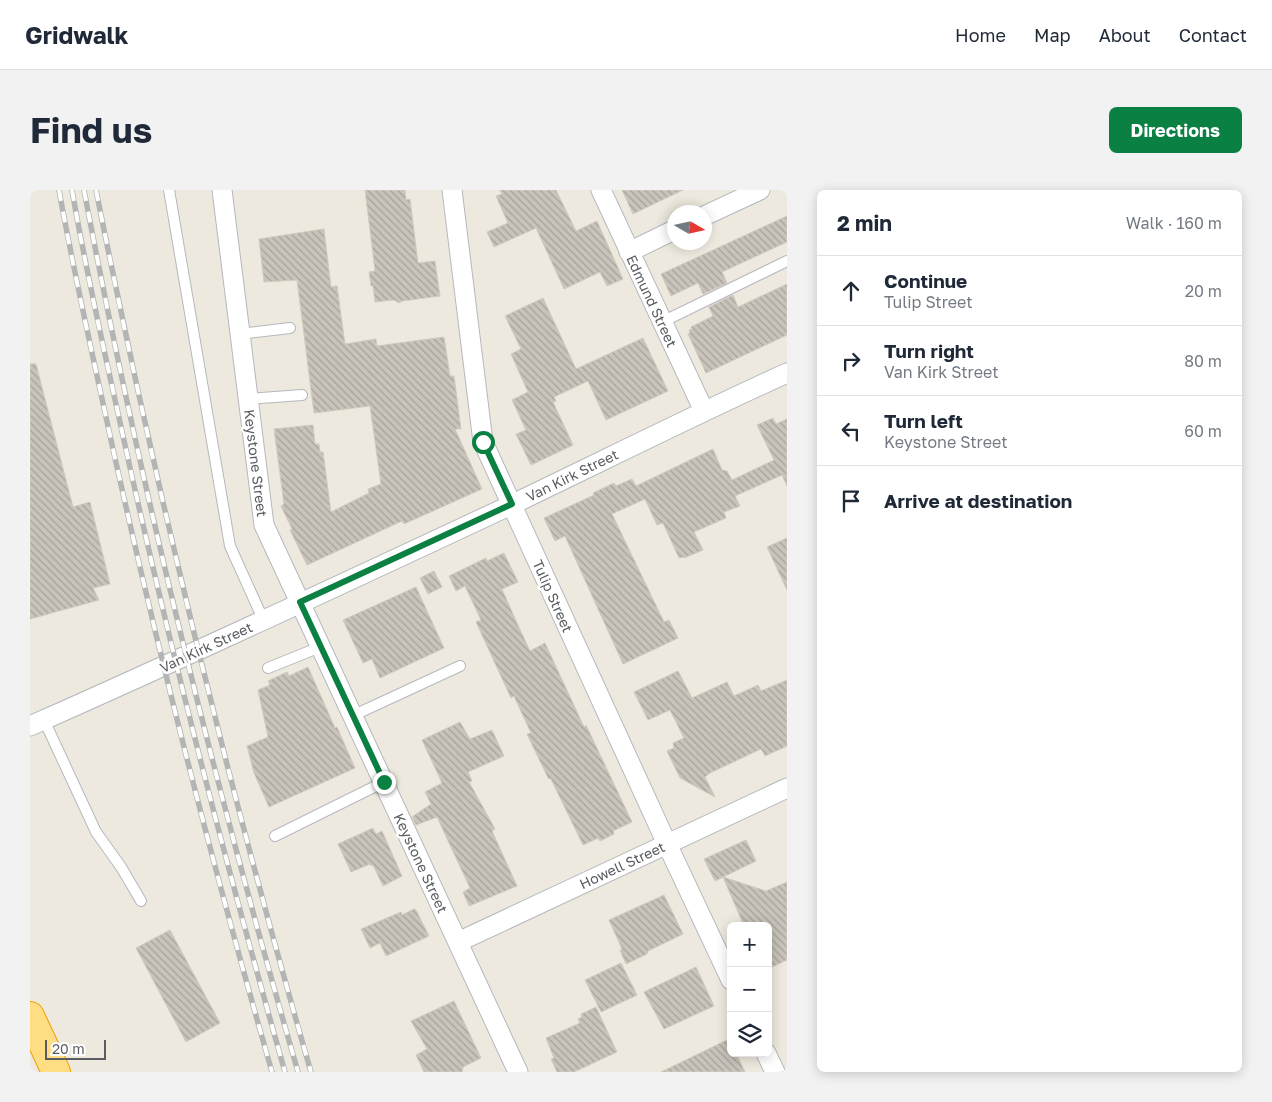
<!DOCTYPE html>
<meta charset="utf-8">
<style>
:root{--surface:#fff;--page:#f2f2f3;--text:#1f2937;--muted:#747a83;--line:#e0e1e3;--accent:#0b8043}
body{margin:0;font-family:"Golos Text",sans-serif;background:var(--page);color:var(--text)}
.controls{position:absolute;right:15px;bottom:15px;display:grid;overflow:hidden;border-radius:8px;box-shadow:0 2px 12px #0003}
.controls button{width:45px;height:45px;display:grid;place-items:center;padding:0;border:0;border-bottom:1px solid var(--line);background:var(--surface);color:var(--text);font:25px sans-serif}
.compass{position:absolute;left:637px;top:15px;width:45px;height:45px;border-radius:50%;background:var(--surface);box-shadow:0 2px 12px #0003;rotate:99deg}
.scale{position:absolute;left:15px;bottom:12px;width:61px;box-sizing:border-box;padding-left:5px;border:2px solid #585c61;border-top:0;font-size:14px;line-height:18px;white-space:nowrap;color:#585c61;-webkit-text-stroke:4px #fff;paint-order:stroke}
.stop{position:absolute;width:15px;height:15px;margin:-11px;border:4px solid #0b8043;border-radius:50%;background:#fff}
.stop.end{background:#0b8043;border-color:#fff;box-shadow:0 1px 5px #0008}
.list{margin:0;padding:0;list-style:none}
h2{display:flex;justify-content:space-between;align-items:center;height:65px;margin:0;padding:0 20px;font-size:21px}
h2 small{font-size:16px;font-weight:400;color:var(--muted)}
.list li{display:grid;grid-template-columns:32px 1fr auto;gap:15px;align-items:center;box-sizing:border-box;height:70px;padding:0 20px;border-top:1px solid var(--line)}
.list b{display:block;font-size:19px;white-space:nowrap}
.list p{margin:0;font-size:16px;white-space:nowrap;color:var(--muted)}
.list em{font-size:16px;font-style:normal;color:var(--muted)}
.icon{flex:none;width:28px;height:28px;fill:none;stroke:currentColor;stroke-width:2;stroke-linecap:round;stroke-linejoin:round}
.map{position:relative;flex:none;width:757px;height:882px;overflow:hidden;border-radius:8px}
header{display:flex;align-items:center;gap:30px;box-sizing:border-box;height:70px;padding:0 25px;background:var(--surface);border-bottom:1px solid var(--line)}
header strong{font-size:24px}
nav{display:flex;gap:28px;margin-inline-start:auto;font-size:18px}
.intro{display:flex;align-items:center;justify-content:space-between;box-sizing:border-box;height:120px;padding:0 30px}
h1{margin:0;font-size:35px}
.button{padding:12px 22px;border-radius:8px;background:var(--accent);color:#fff;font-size:18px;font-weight:700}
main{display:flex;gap:30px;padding:0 30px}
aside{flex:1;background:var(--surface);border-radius:8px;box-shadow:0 2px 12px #0003}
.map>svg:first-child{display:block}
.building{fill:url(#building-back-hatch);stroke:#d2cbbc}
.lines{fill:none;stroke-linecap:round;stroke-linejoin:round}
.lane-casing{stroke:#b5b8bd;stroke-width:12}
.street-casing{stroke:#b5b8bd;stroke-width:21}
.highway-casing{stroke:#eb9d00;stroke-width:30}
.lane{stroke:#fff;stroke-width:10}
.street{stroke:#fff;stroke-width:19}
.highway{stroke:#ffdd83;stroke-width:28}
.rail-casing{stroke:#b3b4b4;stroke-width:5.5}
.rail{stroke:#fff;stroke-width:4;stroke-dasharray:11;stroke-linecap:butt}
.route{stroke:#0b8043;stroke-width:6}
.labels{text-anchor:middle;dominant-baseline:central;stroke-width:5;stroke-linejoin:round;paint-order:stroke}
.street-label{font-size:14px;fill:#585c61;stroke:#fff}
</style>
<header>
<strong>Gridwalk</strong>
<nav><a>Home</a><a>Map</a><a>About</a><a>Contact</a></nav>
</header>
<div class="intro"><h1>Find us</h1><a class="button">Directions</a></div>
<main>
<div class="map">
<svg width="757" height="882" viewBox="0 0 757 882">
<defs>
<pattern id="building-back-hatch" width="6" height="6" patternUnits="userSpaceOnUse" patternTransform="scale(1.25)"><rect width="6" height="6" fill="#c8c4bb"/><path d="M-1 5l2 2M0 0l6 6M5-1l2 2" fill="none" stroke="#a5a29b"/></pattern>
</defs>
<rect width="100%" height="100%" fill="#ede9de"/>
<path class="building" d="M 335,0 L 375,0 L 376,10 L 380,9 L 388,73 L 405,71 L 410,106 L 372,111 L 369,113 L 364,110 L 345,112 L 343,96 L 341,96 L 339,82 L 345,81 Z
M 470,0 L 526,0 L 546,41 L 567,31 L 593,89 L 577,96 L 570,82 L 534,99 L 506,38 L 464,57 L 457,42 L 478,33 L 466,6 L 472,4 Z
M 592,0 L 653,0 L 603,24 Z
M 757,26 L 757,52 L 692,82 L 697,93 L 673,104 L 668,93 L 641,106 L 631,84 Z
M 294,39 L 301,97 L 307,96 L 315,154 L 346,149 L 347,156 L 414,147 L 420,186 L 424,186 L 431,239 L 425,239 L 452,299 L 374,334 L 372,331 L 277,375 L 260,340 L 262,339 L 251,316 L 254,314 L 244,239 L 283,235 L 285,254 L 289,254 L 290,262 L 293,262 L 301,322 L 339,303 L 338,299 L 351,294 L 340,216 L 284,223 L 267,90 L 234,92 L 229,49 Z
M 757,94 L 757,145 L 676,183 L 658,144 L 660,143 L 659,140 L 662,139 L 661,137 L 683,126 L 679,117 L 703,105 L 708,117 Z
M 513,108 L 546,179 L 613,148 L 638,201 L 576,230 L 558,191 L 524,207 L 526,211 L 523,212 L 543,255 L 501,275 L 486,244 L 496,240 L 482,210 L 498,202 L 481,164 L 491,159 L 475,126 Z
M 0,174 L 6,174 L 43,317 L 60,312 L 80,394 L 63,398 L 69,410 L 0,429 Z
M 743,228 L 746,234 L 757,229 L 757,296 L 752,285 L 705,306 L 710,316 L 694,322 L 696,328 L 664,342 L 673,360 L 654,368 L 654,367 L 649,368 L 633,333 L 627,335 L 615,309 L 582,324 L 634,432 L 639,430 L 648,448 L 593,474 L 535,346 L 525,351 L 514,328 L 564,305 L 563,303 L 584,293 L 586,296 L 602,289 L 606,296 L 683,259 L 692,280 L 697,281 L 702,290 L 744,270 L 727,235 Z
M 757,348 L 757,400 L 737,357 Z
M 474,363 L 488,392 L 472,399 L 487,433 L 500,461 L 515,453 L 554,537 L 556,535 L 602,632 L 583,641 L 584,644 L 570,651 L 568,648 L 553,655 L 521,589 L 518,588 L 497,544 L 501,543 L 484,506 L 481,508 L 446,432 L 451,430 L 435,396 L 426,401 L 419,386 L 456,368 L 457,371 Z
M 404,381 L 412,397 L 398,404 L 390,388 Z
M 386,397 L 414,458 L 350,488 L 342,469 L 333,473 L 313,430 Z
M 278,477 L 305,538 L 307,537 L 325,578 L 239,617 L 224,583 L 217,556 L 238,547 L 228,500 L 240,495 L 238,491 L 257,482 L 259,486 Z
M 648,481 L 662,508 L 697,492 L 704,506 L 728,495 L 731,501 L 757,490 L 757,556 L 735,566 L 731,559 L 680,583 L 675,587 L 685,607 L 650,588 L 637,561 L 644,558 L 643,553 L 654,548 L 640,520 L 618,530 L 604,502 Z
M 430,532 L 440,549 L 462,540 L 474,566 L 438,582 L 442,591 L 439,592 L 465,639 L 462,641 L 487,696 L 439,716 L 433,702 L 440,698 L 407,627 L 386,635 L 382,627 L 401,614 L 395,602 L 412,593 L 392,550 Z
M 343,638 L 346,644 L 352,641 L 372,686 L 353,696 L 343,675 L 341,676 L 340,674 L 321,682 L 308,654 Z
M 716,650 L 726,671 L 693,687 L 736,701 L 757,692 L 757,770 L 742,777 L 738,767 L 738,736 L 714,736 L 693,687 L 685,691 L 674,669 Z
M 634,705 L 653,744 L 618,761 L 617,764 L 596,774 L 590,760 L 592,759 L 579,730 Z
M 384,719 L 386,720 L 399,746 L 356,766 L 350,753 L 340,758 L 331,739 L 371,722 L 372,725 Z
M 140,740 L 190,833 L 156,852 L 106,758 Z
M 591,773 L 607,805 L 571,822 L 555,790 Z
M 666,777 L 684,816 L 634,839 L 614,802 Z
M 424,811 L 451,868 L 433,877 L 432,882 L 394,882 L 386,865 L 397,859 L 381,831 Z
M 566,817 L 587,862 L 544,882 L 527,882 L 521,869 L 524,868 L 516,848 L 550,833 L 548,829 L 552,827 L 551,824 Z
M 699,849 L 701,853 L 701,863 L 706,863 L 715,882 L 631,882 Z"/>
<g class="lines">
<defs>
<path id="lane" d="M 139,0 L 200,356 L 233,429
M 632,132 L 757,71
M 210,144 L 260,138
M 218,209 L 272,205
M 238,478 L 290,457
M 322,526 L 430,476
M 14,530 L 66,642 L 91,677 L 111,711
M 245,646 L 354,592"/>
<path id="street" d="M 192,0 L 234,335 L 488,882
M 422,0 L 453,252 L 637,654 L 701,790
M 571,0 L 674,221
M 674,26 L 730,0
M 599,62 L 644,40
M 0,536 C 161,465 321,390 481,315 C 573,271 664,225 757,183
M 428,752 L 757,598
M 736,863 L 745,882"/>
<path id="highway" d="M 0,826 L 26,882"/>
</defs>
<use href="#lane" class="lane-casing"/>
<use href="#street" class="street-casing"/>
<use href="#highway" class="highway-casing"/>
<use href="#lane" class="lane"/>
<use href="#street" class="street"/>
<use href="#highway" class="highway"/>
<defs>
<path id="rail" d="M 29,0 C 44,84 63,167 81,250 C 128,463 182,673 242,882
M 42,0 C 56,82 75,164 93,246 C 140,460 195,671 255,882
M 54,0 C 110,297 184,591 268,882
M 66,0 C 125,297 197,591 281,882"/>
</defs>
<use href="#rail" class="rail-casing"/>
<use href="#rail" class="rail"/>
</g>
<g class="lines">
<path class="route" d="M 354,592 L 270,412 L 482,314 L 453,252"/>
</g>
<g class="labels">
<g class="street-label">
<text transform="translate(622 111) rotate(65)">Edmund Street</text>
<text transform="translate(226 273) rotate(83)">Keystone Street</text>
<text transform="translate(542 285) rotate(-26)">Van Kirk Street</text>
<text transform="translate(523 406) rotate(66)">Tulip Street</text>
<text transform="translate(176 457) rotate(-25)">Van Kirk Street</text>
<text transform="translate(391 673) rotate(65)">Keystone Street</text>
<text transform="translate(592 675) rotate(-25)">Howell Street</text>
</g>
</g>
</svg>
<div class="controls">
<button>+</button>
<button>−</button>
<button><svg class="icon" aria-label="layers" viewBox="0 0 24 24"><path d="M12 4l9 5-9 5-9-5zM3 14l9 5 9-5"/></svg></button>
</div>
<svg class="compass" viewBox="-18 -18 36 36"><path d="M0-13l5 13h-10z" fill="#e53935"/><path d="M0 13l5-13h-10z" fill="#747a83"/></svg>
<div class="scale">20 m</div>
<div class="stop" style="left:453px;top:252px"></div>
<div class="stop end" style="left:354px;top:592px"></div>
</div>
<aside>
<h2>2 min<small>Walk · 160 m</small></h2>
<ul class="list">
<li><svg class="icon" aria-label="ahead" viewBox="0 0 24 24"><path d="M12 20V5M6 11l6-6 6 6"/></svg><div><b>Continue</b><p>Tulip Street</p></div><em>20 m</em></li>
<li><svg class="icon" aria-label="right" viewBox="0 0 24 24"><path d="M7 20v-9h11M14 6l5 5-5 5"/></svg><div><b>Turn right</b><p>Van Kirk Street</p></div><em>80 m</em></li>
<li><svg class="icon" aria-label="left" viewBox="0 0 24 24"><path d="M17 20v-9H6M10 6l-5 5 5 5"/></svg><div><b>Turn left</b><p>Keystone Street</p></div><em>60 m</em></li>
<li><svg class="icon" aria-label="arrive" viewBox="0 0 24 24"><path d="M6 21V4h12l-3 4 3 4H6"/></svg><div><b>Arrive at destination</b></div></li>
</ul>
</aside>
</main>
